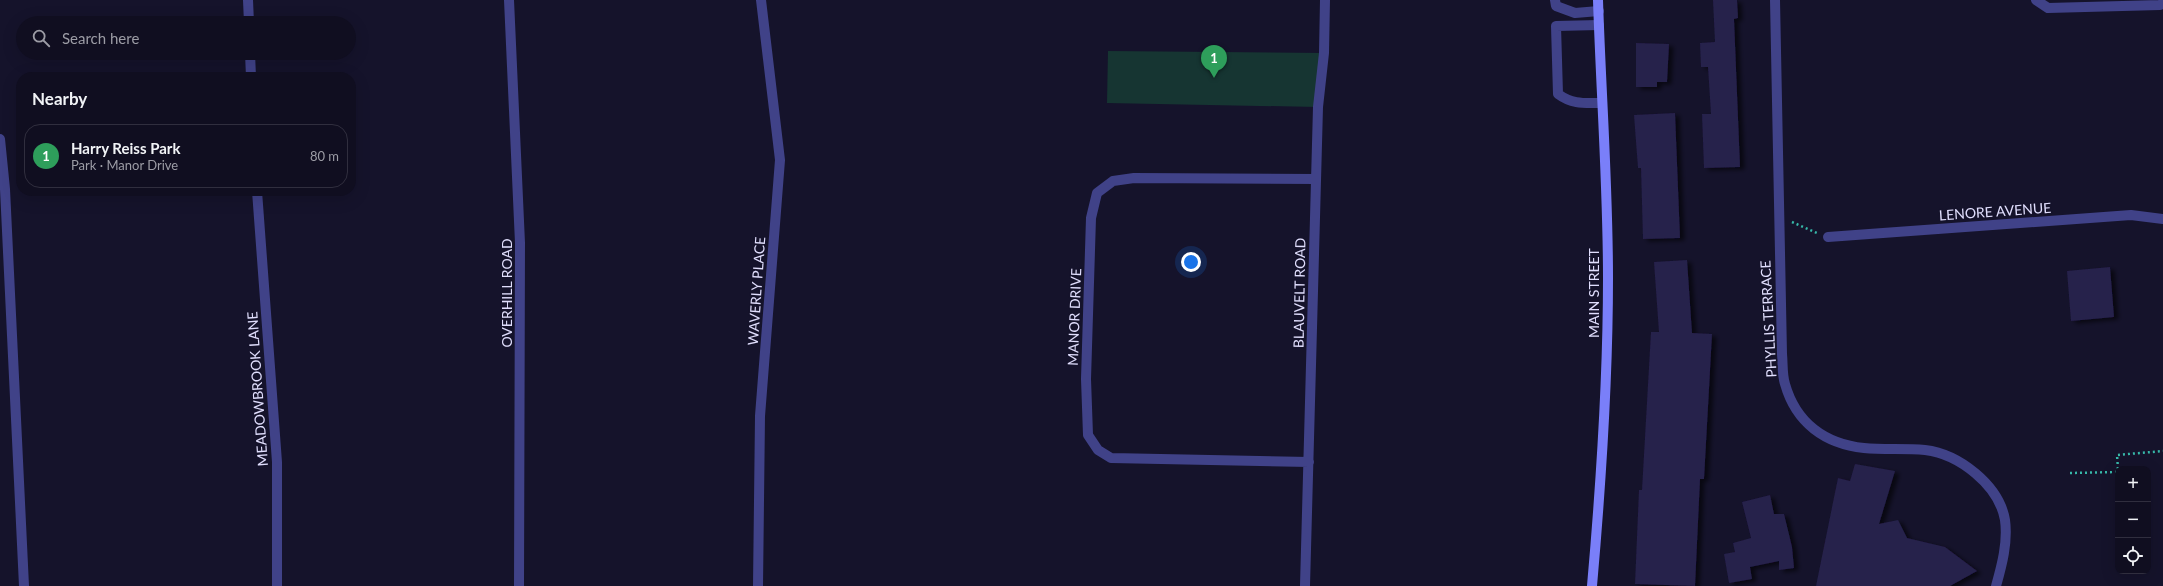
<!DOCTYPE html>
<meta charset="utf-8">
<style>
:root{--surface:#100e20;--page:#1e1c2d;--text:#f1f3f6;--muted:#9c9ca5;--line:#302e3e;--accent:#14ebf4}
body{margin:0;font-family:Lato,sans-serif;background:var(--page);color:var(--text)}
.controls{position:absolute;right:12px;bottom:12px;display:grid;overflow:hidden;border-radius:8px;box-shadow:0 4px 16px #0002}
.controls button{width:36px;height:36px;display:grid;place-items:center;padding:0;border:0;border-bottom:1px solid var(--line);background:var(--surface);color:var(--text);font:20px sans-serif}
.you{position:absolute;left:1191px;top:262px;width:14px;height:14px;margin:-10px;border:3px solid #fff;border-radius:50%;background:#1a73e8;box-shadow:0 0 0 6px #1a73e833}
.badge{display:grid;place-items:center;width:26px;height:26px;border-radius:50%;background:var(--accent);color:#fff;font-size:13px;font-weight:700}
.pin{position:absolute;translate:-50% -33px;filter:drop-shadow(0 1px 2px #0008)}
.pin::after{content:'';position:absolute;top:21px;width:14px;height:12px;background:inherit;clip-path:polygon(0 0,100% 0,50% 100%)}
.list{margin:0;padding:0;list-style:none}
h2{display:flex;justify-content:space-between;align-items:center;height:52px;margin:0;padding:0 16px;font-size:17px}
h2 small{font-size:13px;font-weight:400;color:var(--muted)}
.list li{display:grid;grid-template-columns:26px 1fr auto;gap:12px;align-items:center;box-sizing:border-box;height:64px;margin:0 8px 8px;padding:0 8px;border:1px solid var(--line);border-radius:16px}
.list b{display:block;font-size:15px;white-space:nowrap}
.list p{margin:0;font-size:13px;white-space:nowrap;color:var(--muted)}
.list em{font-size:13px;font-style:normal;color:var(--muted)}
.icon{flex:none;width:22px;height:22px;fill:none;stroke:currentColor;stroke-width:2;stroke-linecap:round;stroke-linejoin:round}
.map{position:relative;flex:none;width:2163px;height:586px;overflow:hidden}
.search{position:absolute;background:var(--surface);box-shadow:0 4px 16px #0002;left:16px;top:16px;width:340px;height:44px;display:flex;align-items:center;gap:10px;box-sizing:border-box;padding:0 14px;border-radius:22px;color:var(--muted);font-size:15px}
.panel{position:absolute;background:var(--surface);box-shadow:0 4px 16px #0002;left:16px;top:72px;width:340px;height:124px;border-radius:16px}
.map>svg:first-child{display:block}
.green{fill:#163532}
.building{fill:#26204b;filter:url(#shadow)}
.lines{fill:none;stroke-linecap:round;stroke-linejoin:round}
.path{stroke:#37b8a9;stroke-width:2.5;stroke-dasharray:2 3;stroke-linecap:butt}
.service{stroke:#404288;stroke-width:10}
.minor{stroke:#404288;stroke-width:10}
.secondary{stroke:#7a7ff9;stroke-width:10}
.labels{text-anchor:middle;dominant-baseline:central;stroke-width:3;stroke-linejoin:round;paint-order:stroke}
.street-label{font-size:14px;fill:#e0defd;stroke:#15132b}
</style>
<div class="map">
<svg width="2163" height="586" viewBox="0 0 2163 586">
<defs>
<filter id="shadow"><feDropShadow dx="4.5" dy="2.5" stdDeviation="2" flood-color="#0009"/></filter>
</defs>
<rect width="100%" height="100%" fill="#15132b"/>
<path class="green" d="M 1108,51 L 1324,53 L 1318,107 L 1107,103 Z"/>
<path class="building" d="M 1713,0 L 1737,0 L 1738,18 L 1734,19 L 1740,167 L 1704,168 L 1702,114 L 1711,114 L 1708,67 L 1701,67 L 1700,43 L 1715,42 Z
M 1636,43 L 1669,44 L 1667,82 L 1657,82 L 1657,87 L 1636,87 Z
M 1675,113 L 1680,238 L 1643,239 L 1641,168 L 1638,168 L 1634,115 Z
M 1687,260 L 1692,333 L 1712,334 L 1704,479 L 1700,479 L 1695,586 L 1635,584 L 1639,490 L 1642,490 L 1651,332 L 1659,332 L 1654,262 Z
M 2110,267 L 2114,317 L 2071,321 L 2067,271 Z
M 1855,464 L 1895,471 L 1879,524 L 1898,520 L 1907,538 L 1945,547 L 1977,571 L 1950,586 L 1816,586 L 1838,478 L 1850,481 Z
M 1770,495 L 1774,514 L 1784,514 L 1792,547 L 1794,568 L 1779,570 L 1779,561 L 1750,567 L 1752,579 L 1729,583 L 1724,554 L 1735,552 L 1733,543 L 1751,538 L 1742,502 Z"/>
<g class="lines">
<path class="path" d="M 1792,222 L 1817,233
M 2118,469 L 2117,455 L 2163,451
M 2070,473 L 2118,472"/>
<path class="service" d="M 1555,0 L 1556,6 L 1575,13 L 1599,11
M 1599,25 L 1556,26 L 1558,94 C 1573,105 1585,103 1602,103"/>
<path class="minor" d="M 248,0 L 249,23
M 509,0 L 520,243 L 519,586
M 1775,0 L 1782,354 C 1783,364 1782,375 1785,384 C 1796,423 1825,444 1864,448 C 1884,450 1905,448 1925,450 C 1959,454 1999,485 2005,520 C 2008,542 2002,565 1996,586
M 2036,0 L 2048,8 L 2160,5 L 2163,3
M 250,53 L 251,77
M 0,139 L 5,189 L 24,586
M 257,191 L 277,462 L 277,586
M 1828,237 L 2131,215 L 2163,219
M 1309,462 L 1111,458 L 1098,450 L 1088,435 L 1086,379 L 1091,218 L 1097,193 L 1113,181 L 1134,178 L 1316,179
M 758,586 L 760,416 L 780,160 L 761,0
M 1305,586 L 1318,107 L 1324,53 L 1325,0"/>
<path class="secondary" d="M 1592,586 C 1601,484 1608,381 1608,278 C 1608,185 1601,93 1598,0"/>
</g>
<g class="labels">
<g class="street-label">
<text transform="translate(1995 211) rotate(-4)">LENORE AVENUE</text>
<text transform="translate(756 291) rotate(-86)">WAVERLY PLACE</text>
<text transform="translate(506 293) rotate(-90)">OVERHILL ROAD</text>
<text transform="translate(1299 293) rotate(-89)">BLAUVELT ROAD</text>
<text transform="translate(1593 293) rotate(-90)">MAIN STREET</text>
<text transform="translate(1074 317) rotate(-88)">MANOR DRIVE</text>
<text transform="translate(1768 319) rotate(-93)">PHYLLIS TERRACE</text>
<text transform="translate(257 389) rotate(-94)">MEADOWBROOK LANE</text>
</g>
</g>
</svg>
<div class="controls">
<button>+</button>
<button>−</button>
<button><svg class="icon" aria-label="locate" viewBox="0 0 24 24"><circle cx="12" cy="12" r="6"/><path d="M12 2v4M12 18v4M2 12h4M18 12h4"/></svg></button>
</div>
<div class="you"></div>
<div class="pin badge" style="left:1214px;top:78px;background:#2e9e5b">1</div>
<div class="search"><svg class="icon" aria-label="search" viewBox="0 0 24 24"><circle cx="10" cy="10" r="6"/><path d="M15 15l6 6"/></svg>Search here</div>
<section class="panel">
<h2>Nearby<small></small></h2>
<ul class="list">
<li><span class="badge" style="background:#2e9e5b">1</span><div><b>Harry Reiss Park</b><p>Park · Manor Drive</p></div><em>80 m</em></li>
</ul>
</section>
</div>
